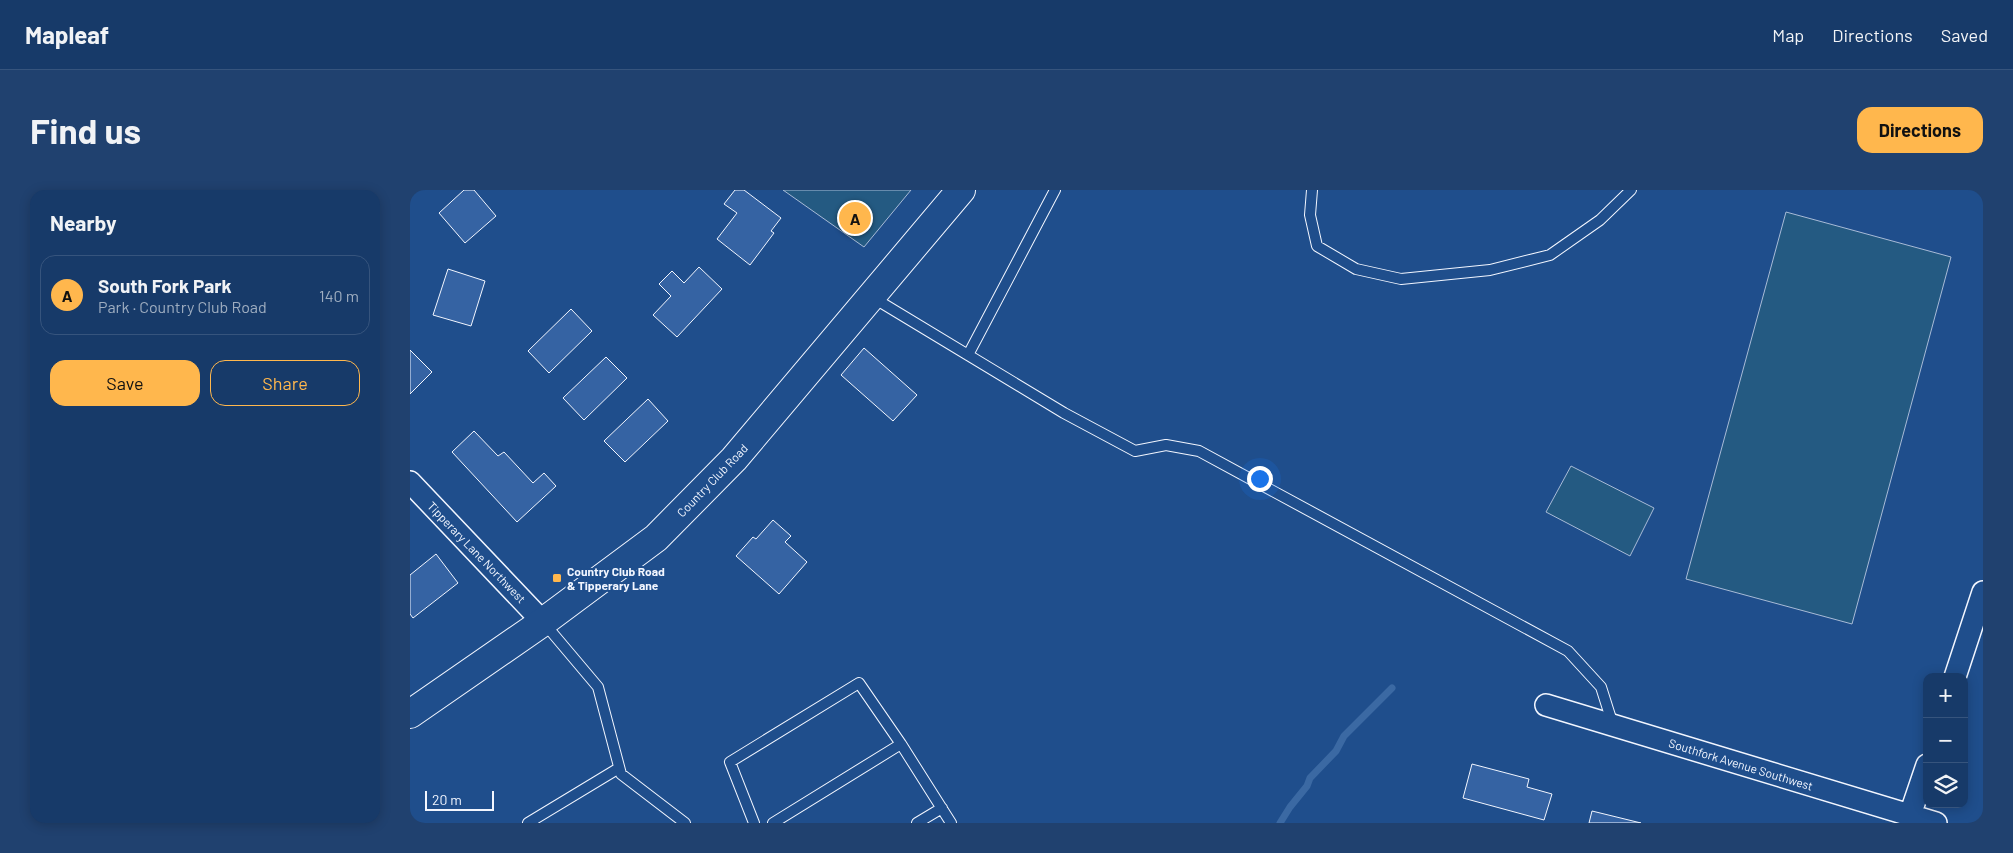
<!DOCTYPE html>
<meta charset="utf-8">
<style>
:root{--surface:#173a69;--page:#20416f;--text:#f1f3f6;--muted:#9eadc0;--line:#36547d;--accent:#ffb74d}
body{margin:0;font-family:Barlow,sans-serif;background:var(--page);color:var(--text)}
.controls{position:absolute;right:15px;bottom:15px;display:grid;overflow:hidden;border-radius:10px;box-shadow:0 2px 12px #0003}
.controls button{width:45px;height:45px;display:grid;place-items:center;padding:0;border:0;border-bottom:1px solid var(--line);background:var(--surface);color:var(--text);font:25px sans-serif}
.scale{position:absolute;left:15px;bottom:12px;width:69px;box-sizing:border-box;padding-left:5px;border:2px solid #f2f6ff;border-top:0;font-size:14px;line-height:18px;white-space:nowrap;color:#f2f6ff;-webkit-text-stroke:4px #1f4e8c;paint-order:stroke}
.you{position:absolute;left:849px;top:288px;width:18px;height:18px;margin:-12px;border:4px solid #fff;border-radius:50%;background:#1a73e8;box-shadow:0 0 0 8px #1a73e833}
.badge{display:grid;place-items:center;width:32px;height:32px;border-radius:50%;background:var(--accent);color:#111;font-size:16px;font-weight:700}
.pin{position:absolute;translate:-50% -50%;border:2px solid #fff;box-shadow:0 1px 5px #0006}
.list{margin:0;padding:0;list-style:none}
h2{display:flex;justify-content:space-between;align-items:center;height:65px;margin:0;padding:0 20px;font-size:21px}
h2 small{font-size:16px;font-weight:400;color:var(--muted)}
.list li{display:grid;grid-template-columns:32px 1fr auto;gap:15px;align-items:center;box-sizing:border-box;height:80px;margin:0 10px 10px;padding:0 10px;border:1px solid var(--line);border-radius:15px}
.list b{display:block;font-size:19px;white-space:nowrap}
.list p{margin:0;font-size:16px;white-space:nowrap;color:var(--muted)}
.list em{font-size:16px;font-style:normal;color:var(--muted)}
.actions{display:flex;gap:10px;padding:15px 20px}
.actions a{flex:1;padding:11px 0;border:1px solid var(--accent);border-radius:15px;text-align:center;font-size:18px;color:var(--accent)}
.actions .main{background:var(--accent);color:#111}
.icon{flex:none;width:28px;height:28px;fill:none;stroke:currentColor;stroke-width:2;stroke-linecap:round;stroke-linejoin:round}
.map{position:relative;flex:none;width:1573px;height:633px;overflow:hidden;border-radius:15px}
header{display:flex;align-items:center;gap:30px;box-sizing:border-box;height:70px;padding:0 25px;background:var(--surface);border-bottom:1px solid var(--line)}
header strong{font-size:24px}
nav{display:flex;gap:28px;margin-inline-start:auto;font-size:18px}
.intro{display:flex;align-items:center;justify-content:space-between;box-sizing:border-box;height:120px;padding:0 30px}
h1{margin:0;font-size:35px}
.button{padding:12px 22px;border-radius:15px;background:var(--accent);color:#111;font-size:18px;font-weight:700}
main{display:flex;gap:30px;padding:0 30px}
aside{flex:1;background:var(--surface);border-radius:15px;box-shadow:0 2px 12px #0003}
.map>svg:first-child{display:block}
.green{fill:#245a82;stroke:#a8bbd7}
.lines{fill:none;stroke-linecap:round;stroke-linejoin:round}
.stream{stroke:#3b69a3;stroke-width:7}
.building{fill:#3563a3;stroke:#f2f6ff}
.service-casing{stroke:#f2f6ff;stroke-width:12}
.minor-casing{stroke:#f2f6ff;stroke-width:24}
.primary-casing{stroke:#f2f6ff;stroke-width:30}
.service{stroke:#1f4e8c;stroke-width:10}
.minor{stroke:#1f4e8c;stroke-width:21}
.primary{stroke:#1f4e8c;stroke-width:28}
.poi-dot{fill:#ffb74d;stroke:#1f4e8c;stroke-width:2}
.labels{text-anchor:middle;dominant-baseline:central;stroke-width:4;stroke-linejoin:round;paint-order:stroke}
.street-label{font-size:12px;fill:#f2f6ff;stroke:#1f4e8c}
.poi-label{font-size:12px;font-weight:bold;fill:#f2f6ff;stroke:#1f4e8c;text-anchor:start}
</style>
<header>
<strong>Mapleaf</strong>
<nav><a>Map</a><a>Directions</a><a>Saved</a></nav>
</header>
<div class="intro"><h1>Find us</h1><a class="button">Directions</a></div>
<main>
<aside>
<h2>Nearby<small></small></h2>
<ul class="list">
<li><span class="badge">A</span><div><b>South Fork Park</b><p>Park · Country Club Road</p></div><em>140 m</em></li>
</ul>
<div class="actions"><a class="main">Save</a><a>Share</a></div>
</aside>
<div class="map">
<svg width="1573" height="633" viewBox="0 0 1573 633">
<rect width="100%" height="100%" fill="#1f4e8c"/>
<path class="green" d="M 373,0 L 501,0 L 454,57 Z
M 1376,22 L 1541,67 L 1442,434 L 1276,389 Z
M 1161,276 L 1244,318 L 1220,366 L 1136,322 Z"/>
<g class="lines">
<path class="stream" d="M 870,633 L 880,617 L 897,596 L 900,588 L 926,561 L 934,546 L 982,498"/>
</g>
<path class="building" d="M 54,0 L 64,0 L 86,26 L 55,53 L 29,23 Z
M 325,0 L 334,0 L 371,28 L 361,41 L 364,43 L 340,75 L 307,49 L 327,23 L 314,14 Z
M 289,77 L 312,99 L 267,147 L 243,125 L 261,106 L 249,94 L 262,81 L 274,93 Z
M 38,79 L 75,91 L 61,136 L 23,125 Z
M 161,119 L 182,141 L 139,183 L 118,161 Z
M 454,158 L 507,205 L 483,231 L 431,185 Z
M 0,160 L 22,182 L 0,204 Z
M 196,167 L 217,188 L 174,230 L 153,208 Z
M 238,209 L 258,231 L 215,272 L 194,251 Z
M 64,241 L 88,266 L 94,262 L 123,293 L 134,283 L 146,296 L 107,332 L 42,262 Z
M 363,330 L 381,346 L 375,352 L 397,372 L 369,404 L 326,366 L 343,347 L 346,349 Z
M 26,364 L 48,393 L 3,428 L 0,424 L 0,385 Z
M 1062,574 L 1119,589 L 1117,597 L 1142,604 L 1134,630 L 1053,608 Z
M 1182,621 L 1231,633 L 1179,633 Z"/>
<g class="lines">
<defs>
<path id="service" d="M 902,0 L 900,25 L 907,56 L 946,79 L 991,89 L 1080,80 L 1140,65 L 1190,30 L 1221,0
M 462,107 L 654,223 L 725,261 L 756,255 L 789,261 L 1158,461 L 1191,497 L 1203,535
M 558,165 L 645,0
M 134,433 L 188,497 L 211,584 L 275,633
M 118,633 L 209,578
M 344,633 L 320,572 L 449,493 L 491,554 L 541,633
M 363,633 L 491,554
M 507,633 L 532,618"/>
<path id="minor" d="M 0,292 L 133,432
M 1545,487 L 1573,402
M 1136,515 L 1526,633
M 1500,625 L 1517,575"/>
<path id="primary" d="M 0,524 L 133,432 L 246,348 L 324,269 L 551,0"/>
</defs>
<use href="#service" class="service-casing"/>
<use href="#minor" class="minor-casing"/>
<use href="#primary" class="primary-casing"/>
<use href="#service" class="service"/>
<use href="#minor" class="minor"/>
<use href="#primary" class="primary"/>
</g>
<rect class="poi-dot" x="142" y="383" width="10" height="10" rx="2.5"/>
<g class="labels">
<g class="street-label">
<text transform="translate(302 290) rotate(-46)">Country Club Road</text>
<text transform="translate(67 362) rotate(46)">Tipperary Lane Northwest</text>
<text transform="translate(1331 574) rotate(17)">Southfork Avenue Southwest</text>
</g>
<g class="poi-label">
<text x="157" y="381">Country Club Road<tspan x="157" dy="14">&amp; Tipperary Lane</tspan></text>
</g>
</g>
</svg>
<div class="controls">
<button>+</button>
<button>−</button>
<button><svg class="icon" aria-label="layers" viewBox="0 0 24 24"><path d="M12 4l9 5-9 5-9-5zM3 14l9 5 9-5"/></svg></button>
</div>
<div class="scale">20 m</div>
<div class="you"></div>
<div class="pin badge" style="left:445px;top:28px">A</div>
</div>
</main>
